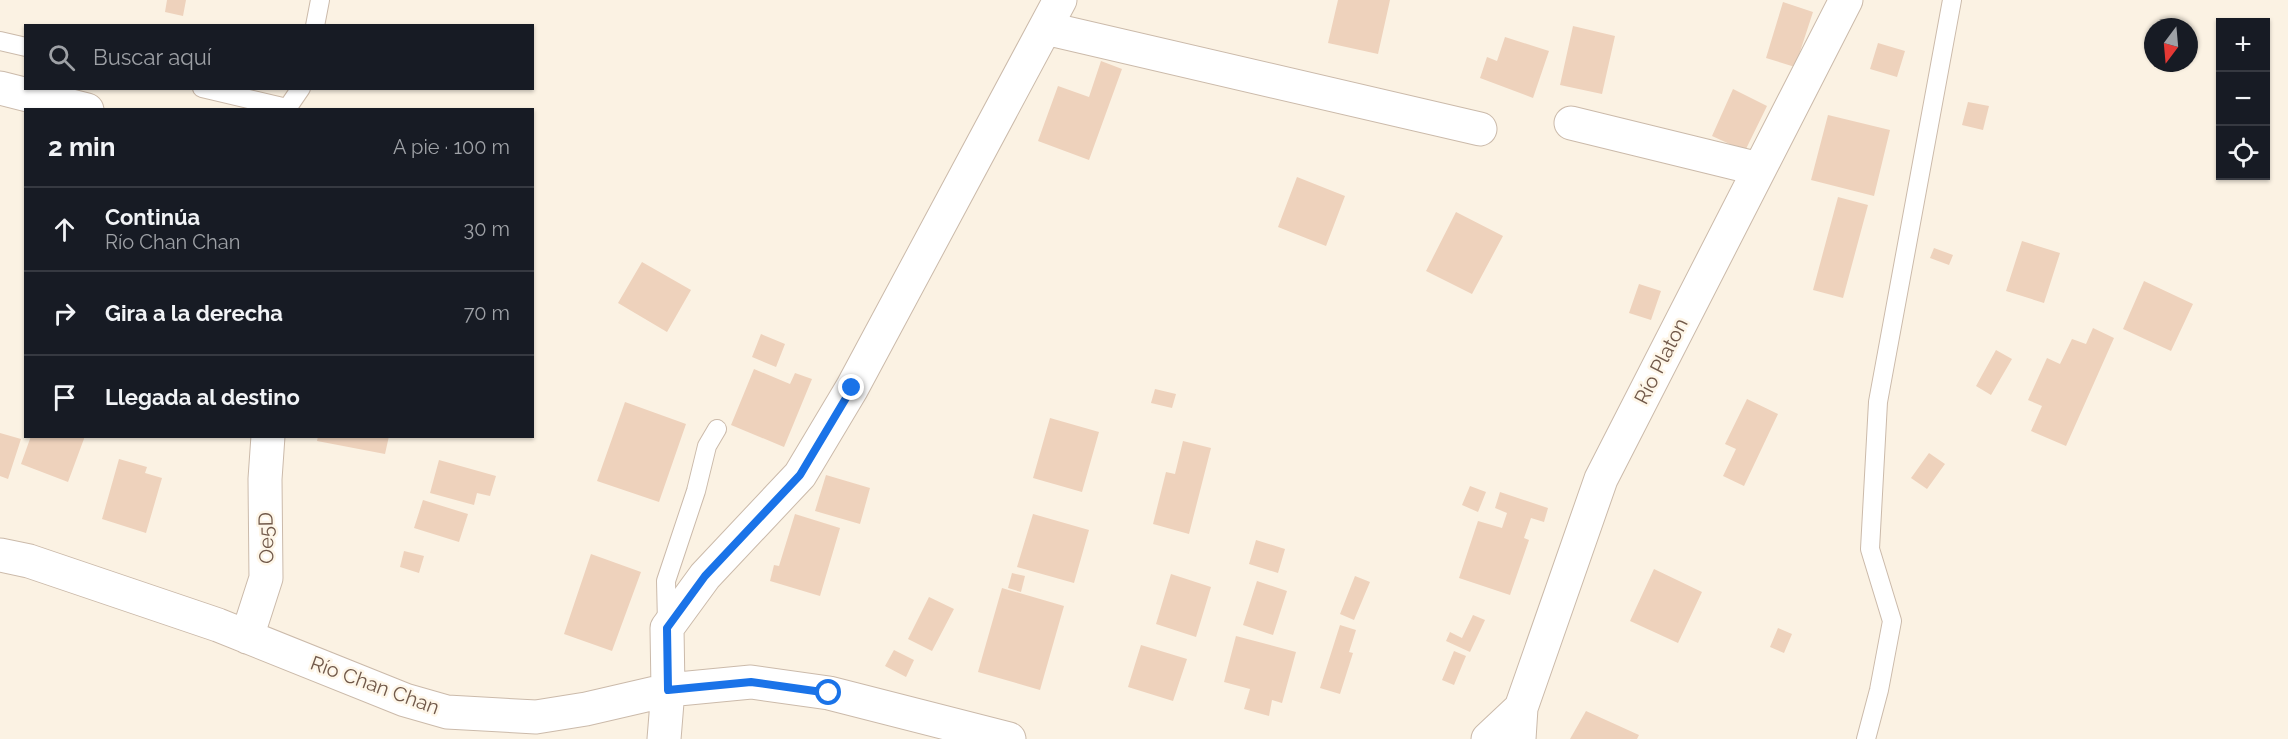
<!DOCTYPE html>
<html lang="es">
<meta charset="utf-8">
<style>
:root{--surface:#171b24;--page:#242831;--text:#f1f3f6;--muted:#9ea1a6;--line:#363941}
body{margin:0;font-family:Raleway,sans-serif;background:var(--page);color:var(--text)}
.controls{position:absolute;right:18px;top:18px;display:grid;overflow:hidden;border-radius:0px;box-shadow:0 2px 4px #0004}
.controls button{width:54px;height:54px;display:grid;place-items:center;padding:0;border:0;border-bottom:2px solid var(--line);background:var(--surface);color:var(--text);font:30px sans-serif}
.compass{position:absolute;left:2144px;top:18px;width:54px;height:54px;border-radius:50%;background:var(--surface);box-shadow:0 2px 4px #0004;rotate:196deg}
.stop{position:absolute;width:18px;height:18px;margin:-14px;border:4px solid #1a73e8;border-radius:50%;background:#fff}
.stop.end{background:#1a73e8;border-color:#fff;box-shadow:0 2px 6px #0008}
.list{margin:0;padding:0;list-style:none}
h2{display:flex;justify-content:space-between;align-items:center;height:78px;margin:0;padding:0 24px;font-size:26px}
h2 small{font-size:20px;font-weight:400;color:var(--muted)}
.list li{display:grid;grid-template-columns:39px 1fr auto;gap:18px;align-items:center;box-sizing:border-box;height:84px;padding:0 24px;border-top:2px solid var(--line)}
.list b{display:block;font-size:22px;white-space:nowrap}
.list p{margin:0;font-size:20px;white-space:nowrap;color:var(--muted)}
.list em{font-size:20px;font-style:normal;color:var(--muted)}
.icon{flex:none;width:33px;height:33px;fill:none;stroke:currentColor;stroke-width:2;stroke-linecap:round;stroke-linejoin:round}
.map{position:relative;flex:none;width:2288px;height:739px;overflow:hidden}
.search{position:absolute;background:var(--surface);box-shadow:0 2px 4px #0004;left:24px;top:24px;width:510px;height:66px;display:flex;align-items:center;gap:15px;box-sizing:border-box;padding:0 21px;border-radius:0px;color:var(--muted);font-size:22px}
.panel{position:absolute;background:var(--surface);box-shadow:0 2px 4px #0004;left:24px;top:108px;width:510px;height:330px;border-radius:0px}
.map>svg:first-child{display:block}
.building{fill:#eed2bc}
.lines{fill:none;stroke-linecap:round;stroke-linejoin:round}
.lane-casing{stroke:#cbbaaa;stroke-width:20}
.street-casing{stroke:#cbbaaa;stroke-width:35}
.lane{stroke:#fff;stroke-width:18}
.street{stroke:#fff;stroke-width:33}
.route{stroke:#1a73e8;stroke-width:8}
.labels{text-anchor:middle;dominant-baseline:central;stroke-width:5;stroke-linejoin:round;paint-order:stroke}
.street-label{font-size:20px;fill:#71594a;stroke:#fef6e8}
</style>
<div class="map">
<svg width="2288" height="739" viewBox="0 0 2288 739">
<rect width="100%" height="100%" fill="#fbf2e3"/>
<path class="building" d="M 167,0 L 186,0 L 183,16 L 165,12 Z
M 1338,0 L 1390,0 L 1378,54 L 1328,43 Z
M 1783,2 L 1813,12 L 1795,67 L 1766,58 Z
M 1573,26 L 1615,36 L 1602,94 L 1560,85 Z
M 1505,37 L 1549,51 L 1533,98 L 1480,78 L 1487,57 L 1497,61 Z
M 1878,43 L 1905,51 L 1897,77 L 1870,69 Z
M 1101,61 L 1122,69 L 1089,160 L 1038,141 L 1058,86 L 1089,97 Z
M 1733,89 L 1767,106 L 1745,151 L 1712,136 Z
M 1968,102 L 1989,106 L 1983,130 L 1962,125 Z
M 1828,115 L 1890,130 L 1874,196 L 1811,180 Z
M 1297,177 L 1345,196 L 1326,246 L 1278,227 Z
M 1838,197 L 1868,205 L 1843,298 L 1813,290 Z
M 1456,212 L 1503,236 L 1472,294 L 1426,271 Z
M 2022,241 L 2060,253 L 2044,303 L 2006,291 Z
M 1934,248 L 1953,255 L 1949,265 L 1930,258 Z
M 642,262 L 691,290 L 667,332 L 618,303 Z
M 2144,281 L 2193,304 L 2171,351 L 2123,329 Z
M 1639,284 L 1661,291 L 1651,320 L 1629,313 Z
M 2093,328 L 2114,338 L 2066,446 L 2031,431 L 2042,406 L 2028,400 L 2047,358 L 2060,364 L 2072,339 L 2086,344 Z
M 761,334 L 785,344 L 776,367 L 752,357 Z
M 1996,350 L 2012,359 L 1991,395 L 1976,386 Z
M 754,369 L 790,384 L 795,373 L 812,379 L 784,447 L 731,425 Z
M 1155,389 L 1176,394 L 1172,408 L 1151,403 Z
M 1747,399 L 1778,414 L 1744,486 L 1723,476 L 1736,449 L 1725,444 Z
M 625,402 L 686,424 L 659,502 L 597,481 Z
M 1050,418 L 1099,432 L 1082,492 L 1033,478 Z
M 0,433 L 21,439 L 8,479 L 0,476 Z
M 31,436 L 85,436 L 68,482 L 21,464 Z
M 318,436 L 389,436 L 385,454 L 317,441 Z
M 1183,441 L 1211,448 L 1189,534 L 1153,524 L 1166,472 L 1175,474 Z
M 1929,453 L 1945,464 L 1927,489 L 1911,478 Z
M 119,459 L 147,467 L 145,473 L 162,478 L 146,533 L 102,519 Z
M 439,460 L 496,476 L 490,496 L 477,493 L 474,505 L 430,493 Z
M 826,475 L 870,488 L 860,524 L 815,511 Z
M 1470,486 L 1486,492 L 1478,512 L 1462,505 Z
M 1500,492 L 1548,508 L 1544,522 L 1531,518 L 1524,538 L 1529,540 L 1510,595 L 1459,578 L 1478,521 L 1502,528 L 1507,513 L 1495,508 Z
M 423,500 L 468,514 L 459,542 L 414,528 Z
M 795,514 L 840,528 L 820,596 L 770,581 L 774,565 L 779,566 Z
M 1033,514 L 1089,530 L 1074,583 L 1017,567 Z
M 1256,540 L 1285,549 L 1278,573 L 1249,564 Z
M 404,551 L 424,556 L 419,573 L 400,567 Z
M 591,554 L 641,572 L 612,651 L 564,634 Z
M 1654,569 L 1702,592 L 1678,643 L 1630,621 Z
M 1012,573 L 1025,576 L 1021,592 L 1008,588 Z
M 1171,574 L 1211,587 L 1196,637 L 1156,624 Z
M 1355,576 L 1370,582 L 1354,620 L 1340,614 Z
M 1257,581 L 1287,591 L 1273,635 L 1243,625 Z
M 1002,588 L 1064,606 L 1040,690 L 978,672 Z
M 929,597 L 954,609 L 932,651 L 908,639 Z
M 1473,615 L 1485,620 L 1470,652 L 1446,641 L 1450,632 L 1462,638 Z
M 1340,625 L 1356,630 L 1349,652 L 1353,653 L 1340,694 L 1320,688 Z
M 1778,628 L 1792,634 L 1784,653 L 1770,647 Z
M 1236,636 L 1296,652 L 1282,703 L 1272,700 L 1269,716 L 1244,709 L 1250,689 L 1224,682 Z
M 1141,645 L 1187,659 L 1173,701 L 1128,687 Z
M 894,650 L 914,660 L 906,677 L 885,666 Z
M 1454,651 L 1466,656 L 1454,685 L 1442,680 Z
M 1586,711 L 1639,735 L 1637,739 L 1570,739 Z"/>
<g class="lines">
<defs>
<path id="lane" d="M 315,26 L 320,0
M 0,41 L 26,47
M 202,88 L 287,108
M 286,110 L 301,88
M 667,623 L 666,581 L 696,491 L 707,446 L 717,429
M 1866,739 L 1879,690 L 1892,621 L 1870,549 L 1878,402 L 1952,0"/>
<path id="street" d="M 1045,28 L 1480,129
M 0,88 L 87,110
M 1571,123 L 1759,169
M 0,555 L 29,561 L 218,625 L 405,700 L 447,712 L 536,717 L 586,709 L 668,690 L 751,682 L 829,693 L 1009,739
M 247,637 L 266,578 L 265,479 L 268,436
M 664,739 L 668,690 L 667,628 L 705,576 L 800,475 L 852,388 L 1060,0
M 1488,739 L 1521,708
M 1519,739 L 1521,708 L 1601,479 L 1846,0"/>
</defs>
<use href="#lane" class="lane-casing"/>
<use href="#street" class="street-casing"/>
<use href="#lane" class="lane"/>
<use href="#street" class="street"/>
</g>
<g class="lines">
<path class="route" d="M 829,693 L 751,682 L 668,690 L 667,628 L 705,576 L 800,475 L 852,388"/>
</g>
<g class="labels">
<g class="street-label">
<text transform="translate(1661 361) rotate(-63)">Río Platon</text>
<text transform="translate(266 538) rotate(-91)">Oe5D</text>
<text transform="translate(375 685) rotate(20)">Río Chan Chan</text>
</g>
</g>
</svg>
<div class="controls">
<button>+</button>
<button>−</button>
<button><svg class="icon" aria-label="locate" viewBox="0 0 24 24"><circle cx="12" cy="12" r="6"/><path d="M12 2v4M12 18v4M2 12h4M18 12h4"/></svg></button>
</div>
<svg class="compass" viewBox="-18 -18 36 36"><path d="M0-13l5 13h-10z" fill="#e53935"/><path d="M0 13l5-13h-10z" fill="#9ea1a6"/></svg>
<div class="stop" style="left:829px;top:693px"></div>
<div class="stop end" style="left:852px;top:388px"></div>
<div class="search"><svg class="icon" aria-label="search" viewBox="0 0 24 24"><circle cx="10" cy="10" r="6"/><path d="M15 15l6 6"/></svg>Buscar aquí</div>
<section class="panel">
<h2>2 min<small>A pie · 100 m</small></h2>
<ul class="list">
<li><svg class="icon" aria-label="ahead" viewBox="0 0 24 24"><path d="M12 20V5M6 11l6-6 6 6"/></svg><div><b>Continúa</b><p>Río Chan Chan</p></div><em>30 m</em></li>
<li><svg class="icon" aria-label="right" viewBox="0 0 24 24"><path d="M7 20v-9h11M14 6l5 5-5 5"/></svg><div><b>Gira a la derecha</b></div><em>70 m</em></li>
<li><svg class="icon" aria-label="arrive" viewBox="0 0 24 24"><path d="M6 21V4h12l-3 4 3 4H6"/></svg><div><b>Llegada al destino</b></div></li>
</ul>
</section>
</div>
